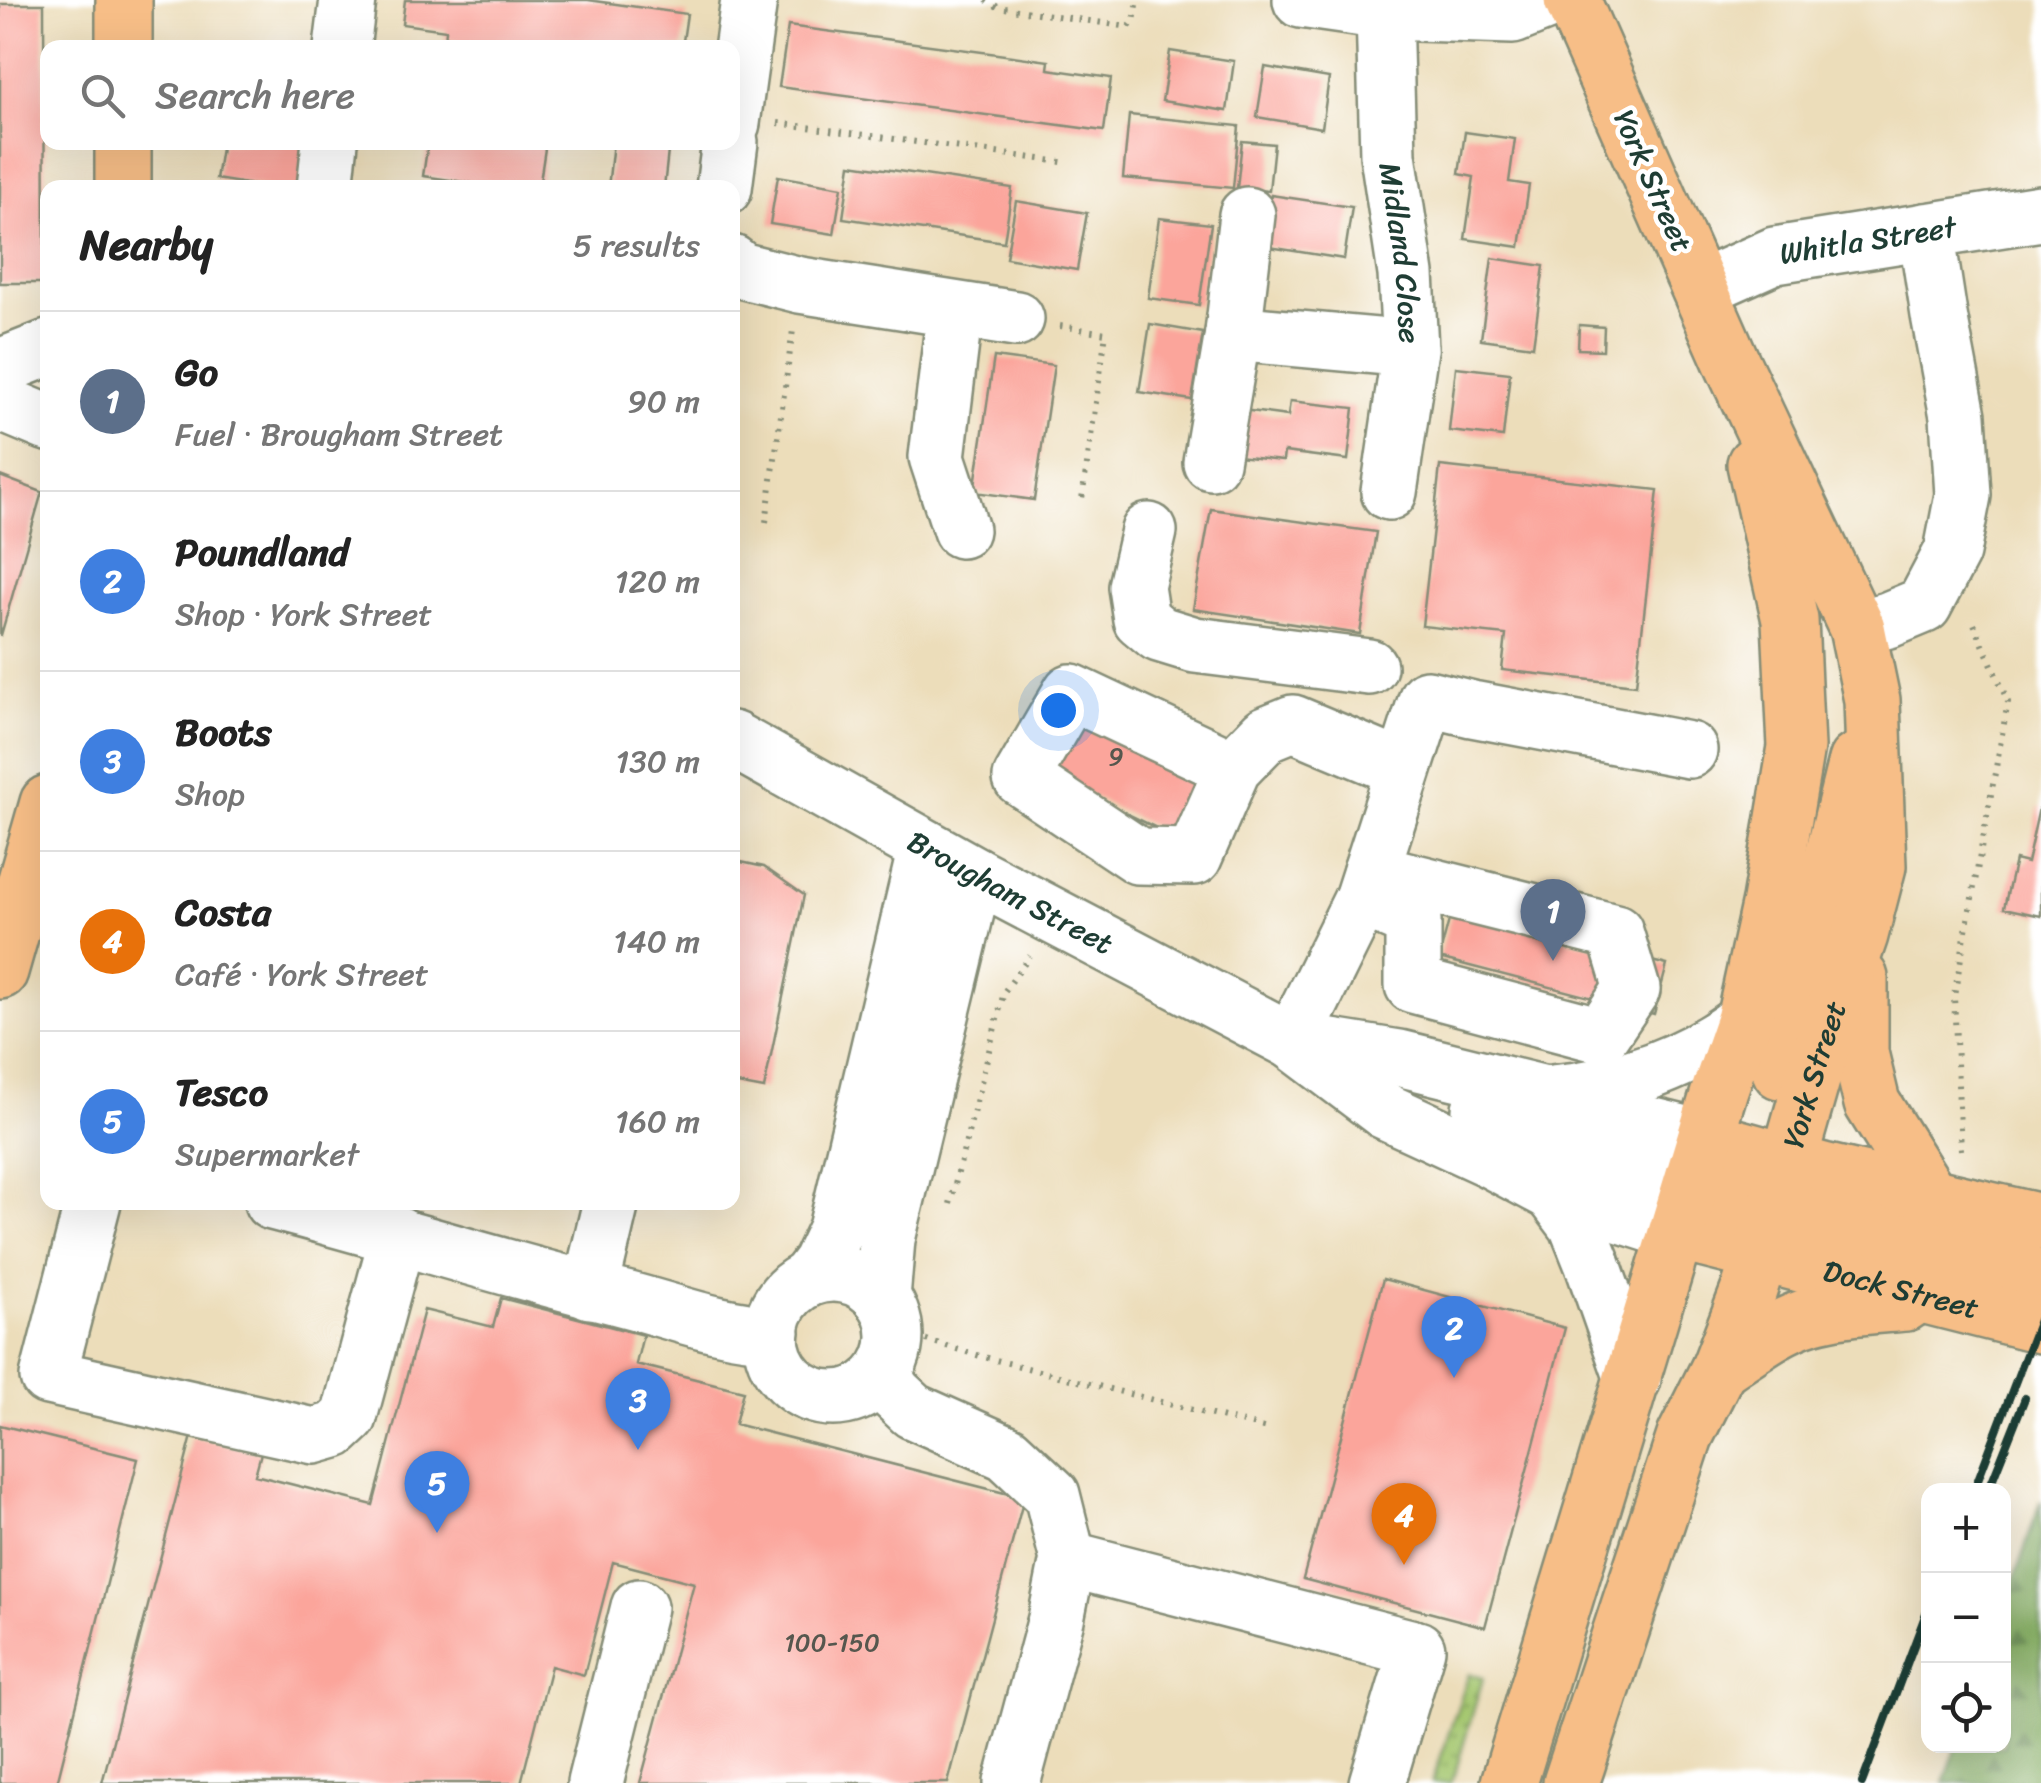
<!DOCTYPE html>
<meta charset="utf-8">
<style>
:root{--surface:#fff;--page:#f6f6f6;--text:#222;--muted:#767676;--line:#e0e0e0;--accent:#ea580c}
body{margin:0;font-family:Sriracha,sans-serif;background:var(--page);color:var(--text)}
.controls{position:absolute;right:30px;bottom:30px;display:grid;overflow:hidden;border-radius:20px;box-shadow:0 10px 40px #0002}
.controls button{width:90px;height:90px;display:grid;place-items:center;padding:0;border:0;border-bottom:2px solid var(--line);background:var(--surface);color:var(--text);font:50px sans-serif}
.you{position:absolute;left:1058px;top:710px;width:35px;height:35px;margin:-25px;border:8px solid #fff;border-radius:50%;background:#1a73e8;box-shadow:0 0 0 15px #1a73e833}
.badge{display:grid;place-items:center;width:65px;height:65px;border-radius:50%;background:var(--accent);color:#fff;font-size:32px;font-weight:700}
.pin{position:absolute;translate:-50% -82px;filter:drop-shadow(0 2px 5px #0008)}
.pin::after{content:'';position:absolute;top:52px;width:35px;height:30px;background:inherit;clip-path:polygon(0 0,100% 0,50% 100%)}
.list{margin:0;padding:0;list-style:none}
h2{display:flex;justify-content:space-between;align-items:center;height:130px;margin:0;padding:0 40px;font-size:42px}
h2 small{font-size:32px;font-weight:400;color:var(--muted)}
.list li{display:grid;grid-template-columns:65px 1fr auto;gap:30px;align-items:center;box-sizing:border-box;height:180px;padding:0 40px;border-top:2px solid var(--line)}
.list b{display:block;font-size:38px;white-space:nowrap}
.list p{margin:0;font-size:32px;white-space:nowrap;color:var(--muted)}
.list em{font-size:32px;font-style:normal;color:var(--muted)}
.icon{flex:none;width:55px;height:55px;fill:none;stroke:currentColor;stroke-width:2;stroke-linecap:round;stroke-linejoin:round}
.map{position:relative;flex:none;width:2041px;height:1783px;overflow:hidden}
.search{position:absolute;background:var(--surface);box-shadow:0 10px 40px #0002;left:40px;top:40px;width:700px;height:110px;display:flex;align-items:center;gap:25px;box-sizing:border-box;padding:0 35px;border-radius:20px;color:var(--muted);font-size:38px}
.panel{position:absolute;background:var(--surface);box-shadow:0 10px 40px #0002;left:40px;top:180px;width:700px;height:1030px;border-radius:20px}
.map>svg:first-child{display:block}
.grass{fill:url(#grass-dots);stroke:#628252;stroke-width:2.5}
.forest{fill:url(#forest-firs);stroke:#52744b;stroke-width:2.5}
.building{fill:#fba59b}
.lines{fill:none;stroke-linecap:round;stroke-linejoin:round}
.minor-casing{stroke:#868d77;stroke-width:60}
.major-casing{stroke:#868d77;stroke-width:60}
.path{stroke:#868d77;stroke-width:6;stroke-dasharray:2.5 8;stroke-linecap:butt}
.minor{stroke:#fff;stroke-width:55}
.major{stroke:#f7be87;stroke-width:55}
.rail{stroke:#1f3d34;stroke-width:8}
.labels{text-anchor:middle;dominant-baseline:central;stroke-width:9;stroke-linejoin:round;paint-order:stroke}
.number-label{font-size:25px;fill:#56574e}
.street-label{font-size:30px;fill:#1f3d34;stroke:#fff}
</style>
<div class="map">
<svg width="2041" height="1783" viewBox="0 0 2041 1783">
<defs>
<pattern id="grass-dots" width="8" height="8" patternUnits="userSpaceOnUse" patternTransform="scale(2.5)"><rect width="8" height="8" fill="#a5c770"/><path d="M2 2h.1M6 6h.1" fill="none" stroke="#86a35d" stroke-width="1.8" stroke-linecap="round"/></pattern>
<pattern id="forest-firs" width="22" height="20" patternUnits="userSpaceOnUse" patternTransform="scale(2.5)"><rect width="22" height="20" fill="#84ac62"/><path d="M5 1l3.5 6h-7zM16 11l3.5 6h-7z" fill="#6b8d52"/></pattern>
</defs>
<rect width="100%" height="100%" fill="#fff"/>
<filter id="ink" filterUnits="userSpaceOnUse"><feTurbulence type="fractalNoise" baseFrequency=".01" numOctaves="2"/><feDisplacementMap in="SourceGraphic" scale="20" xChannelSelector="R" yChannelSelector="G"/><feConvolveMatrix kernelMatrix="1 2 1 2 8 2 1 2 1" color-interpolation-filters="sRGB"/></filter>
<filter id="wash" filterUnits="userSpaceOnUse"><feTurbulence type="fractalNoise" baseFrequency=".0048" numOctaves="4" result="noise"/><feDisplacementMap in="SourceGraphic" scale="40" xChannelSelector="R" yChannelSelector="G"/><feGaussianBlur stdDeviation="2.25" result="paint"/><feColorMatrix in="noise" values="0 0 0 0 0 0 0 0 0 0 0 0 0 0 0 0 0 1.4 0 .05"/><feComposite in="paint" operator="in"/></filter>
<g filter="url(#wash)">
<rect width="100%" height="100%" fill="#ecddba"/>
<path class="grass" d="M 1469,1674 L 1483,1678 L 1455,1773 L 1450,1783 L 1432,1783 Z"/>
<path class="forest" d="M 2041,1500 L 2041,1783 L 1944,1783 L 1957,1746 L 2004,1746 L 2004,1610 Z"/>
<g id="blocks">
<path class="building" d="M 405,0 L 588,0 L 687,14 L 682,48 L 500,48 L 445,40 L 446,30 L 402,24 Z
M 0,4 L 44,4 L 45,283 L 0,283 Z
M 788,26 L 1049,61 L 1048,69 L 1111,78 L 1104,131 L 779,87 Z
M 1170,51 L 1234,61 L 1227,111 L 1162,101 Z
M 1265,67 L 1329,78 L 1322,128 L 1257,117 Z
M 1129,115 L 1239,126 L 1233,188 L 1123,178 Z
M 1465,132 L 1515,139 L 1509,182 L 1529,185 L 1520,247 L 1465,239 L 1474,177 L 1459,174 Z
M 1242,141 L 1274,144 L 1269,191 L 1237,188 Z
M 222,142 L 317,142 L 309,188 L 271,188 L 216,179 Z
M 428,142 L 546,142 L 539,188 L 505,188 L 423,176 Z
M 613,142 L 669,142 L 664,188 L 608,188 Z
M 851,164 L 1012,188 L 1004,242 L 843,218 Z
M 778,176 L 842,187 L 834,234 L 770,224 Z
M 1271,195 L 1352,207 L 1344,259 L 1263,246 Z
M 1016,201 L 1087,213 L 1077,270 L 1006,258 Z
M 1159,218 L 1211,224 L 1199,305 L 1148,298 Z
M 1492,258 L 1544,266 L 1533,346 L 1481,339 Z
M 1150,324 L 1203,333 L 1192,400 L 1139,392 Z
M 1579,325 L 1604,327 L 1603,350 L 1578,349 Z
M 994,357 L 1054,365 L 1034,500 L 974,492 Z
M 1456,367 L 1510,373 L 1503,437 L 1449,431 Z
M 1290,401 L 1354,408 L 1348,460 L 1284,452 L 1283,461 L 1237,456 L 1242,410 L 1288,416 Z
M 1440,466 L 1658,490 L 1636,685 L 1502,670 L 1506,635 L 1422,626 Z
M 0,476 L 42,492 L 1,635 L 0,635 Z
M 1211,509 L 1376,532 L 1360,634 L 1193,609 Z
M 1079,710 L 1206,771 L 1173,836 L 1047,775 Z
M 2039,808 L 2041,808 L 2041,916 L 2004,908 L 2015,860 L 2027,863 Z
M 732,860 L 764,867 L 804,895 L 764,1089 L 732,1083 L 732,957 L 739,927 L 732,926 Z
M 1452,909 L 1667,965 L 1654,1014 L 1439,958 Z
M 1383,1279 L 1565,1328 L 1485,1627 L 1303,1579 Z
M 501,1298 L 643,1335 L 636,1364 L 743,1391 L 735,1424 L 1024,1498 L 948,1783 L 640,1783 L 694,1583 L 613,1562 L 584,1675 L 551,1666 L 521,1783 L 102,1783 L 192,1436 L 261,1453 L 255,1475 L 373,1505 L 424,1310 L 493,1327 Z
M 0,1425 L 138,1459 L 57,1783 L 0,1783 Z"/>
</g>
</g>
<g filter="url(#ink)">
<use href="#blocks" fill-opacity="0" stroke="#868d77" stroke-width="2.5"/>
<g class="lines">
<defs>
<g id="minor">
<path d="M 1301,0 L 1384,12 L 1513,16 L 1553,0"/>
<path id="s1" d="M 1384,12 L 1388,155 L 1406,274 L 1410,349 L 1389,492"/>
<path d="M 342,48 L 348,0"/>
<path d="M 732,123 L 749,0"/>
<path d="M 325,188 L 330,142"/>
<path d="M 724,188 L 730,142"/>
<path d="M 732,263 L 740,270 L 800,285 L 1016,319"/>
<path id="s2" d="M 1701,288 L 1775,255 L 2041,213"/>
<path d="M 955,310 L 937,457 L 961,530"/>
<path d="M 1233,333 L 1410,349"/>
<path d="M 0,367 L 48,348"/>
<path d="M 0,403 L 48,423"/>
<path d="M 1211,462 L 1233,333 L 1247,215"/>
<path d="M 1149,531 L 1136,587 L 1141,619 L 1159,634 L 1195,645 L 1369,667"/>
<path d="M 1857,628 L 1888,620 L 1924,605 L 1952,552 L 1963,495 L 1958,416 L 1939,315 L 1926,231"/>
<path id="s3" d="M 732,739 L 975,875 L 1292,1041 L 1385,1111 L 1489,1159 L 1553,1193 L 1678,1233"/>
<path d="M 1233,768 L 1071,692 L 1021,778 L 1138,856 L 1194,857 L 1233,768 L 1266,734 L 1293,723 L 1403,769"/>
<path d="M 1362,899 L 1413,921 L 1413,985 L 1601,1035 L 1632,989 L 1615,932 L 1371,871"/>
<path d="M 1292,1041 L 1362,899 L 1427,698 L 1472,709 L 1689,750"/>
<path d="M 1300,1042 L 1399,1058 L 1545,1094 L 1633,1121 L 1706,1139"/>
<path d="M 1553,1093 C 1621,1087 1691,1062 1744,1020"/>
<path d="M 1480,1109 L 1692,1186"/>
<path d="M 1553,1193 L 1577,1225 L 1593,1265 L 1633,1379"/>
<path d="M 93,1202 L 48,1377 L 314,1436 L 335,1430 L 349,1417 L 398,1235"/>
<path d="M 272,1202 C 391,1233 509,1270 629,1300 C 674,1312 726,1331 772,1332"/>
<circle cx="833" cy="1336" r="62"/>
<path d="M 808,1279 L 820,1263 L 836,1229 L 926,848"/>
<path d="M 590,1291 L 611,1202"/>
<path d="M 882,1298 L 887,1239 L 975,875"/>
<path d="M 881,1376 L 895,1394 L 913,1411 L 1007,1453 L 1052,1495 L 1068,1559 L 1056,1619 L 1012,1783"/>
<path d="M 1068,1559 L 1417,1649 L 1377,1783"/>
<path d="M 595,1783 L 639,1607"/>
</g>
<g id="major">
<path d="M 124,48 L 124,0"/>
<path d="M 123,188 L 123,142"/>
<path d="M 0,971 L 48,803"/>
<path d="M 1860,978 L 1860,1053 L 1872,1103 L 1930,1196"/>
<path d="M 1780,1071 L 1856,761"/>
<path d="M 1706,1139 L 1823,1171 L 2041,1222"/>
<path d="M 1692,1186 L 2041,1278"/>
<path id="s4" d="M 1678,1233 L 2041,1325"/>
<path d="M 1719,1368 C 1747,1350 1778,1325 1810,1316 C 1841,1307 1874,1306 1906,1303"/>
<path d="M 1509,1783 L 1720,1089 L 1744,1020 L 1770,901 L 1796,747 L 1790,620 L 1755,464"/>
<path id="s5" d="M 1571,1783 L 1685,1436 L 1719,1368 L 1749,1290 L 1775,1209 L 1819,1055 L 1860,935 L 1878,866 L 1872,700 L 1857,628 L 1732,363 L 1572,0"/>
</g>
</defs>
<use href="#minor" class="minor-casing"/>
<use href="#major" class="major-casing"/>
<path class="path" d="M 986,0 L 998,7 L 1129,27 L 1134,21 L 1138,0
M 778,123 L 1069,163
M 1060,326 L 1106,333 L 1082,499
M 766,522 L 793,330
M 1961,1150 L 1954,996 L 2008,702 L 1972,619
M 950,1204 L 1004,992 L 1030,956
M 916,1337 L 980,1356 L 1271,1430"/>
<use href="#minor" class="minor"/>
<use href="#major" class="major"/>
<path class="rail" d="M 1992,1481 L 2025,1398
M 1974,1490 L 2041,1315
M 1862,1783 L 1928,1608"/>
</g>
</g>
<g class="labels">
<g class="number-label">
<text x="1116" y="756">9</text>
<text x="832" y="1642">100-150</text>
</g>
<g class="street-label">
<text transform="translate(1653 181) rotate(66)">York Street</text>
<text stroke="none"><textPath href="#s2" startOffset="175">Whitla Street</textPath></text>
<text stroke="none"><textPath href="#s1" startOffset="242">Midland Close</textPath></text>
<text stroke="none"><textPath href="#s3" startOffset="318">Brougham Street</textPath></text>
<text stroke="none"><textPath href="#s5" startOffset="750">York Street</textPath></text>
<text stroke="none"><textPath href="#s4" startOffset="230">Dock Street</textPath></text>
</g>
</g>
</svg>
<div class="controls">
<button>+</button>
<button>−</button>
<button><svg class="icon" aria-label="locate" viewBox="0 0 24 24"><circle cx="12" cy="12" r="6"/><path d="M12 2v4M12 18v4M2 12h4M18 12h4"/></svg></button>
</div>
<div class="you"></div>
<div class="pin badge" style="left:1553px;top:961px;background:#5c6f8a">1</div>
<div class="pin badge" style="left:1454px;top:1378px;background:#3f7fe0">2</div>
<div class="pin badge" style="left:638px;top:1450px;background:#3f7fe0">3</div>
<div class="pin badge" style="left:1404px;top:1565px;background:#e8710a">4</div>
<div class="pin badge" style="left:437px;top:1533px;background:#3f7fe0">5</div>
<div class="search"><svg class="icon" aria-label="search" viewBox="0 0 24 24"><circle cx="10" cy="10" r="6"/><path d="M15 15l6 6"/></svg>Search here</div>
<section class="panel">
<h2>Nearby<small>5 results</small></h2>
<ul class="list">
<li><span class="badge" style="background:#5c6f8a">1</span><div><b>Go</b><p>Fuel · Brougham Street</p></div><em>90 m</em></li>
<li><span class="badge" style="background:#3f7fe0">2</span><div><b>Poundland</b><p>Shop · York Street</p></div><em>120 m</em></li>
<li><span class="badge" style="background:#3f7fe0">3</span><div><b>Boots</b><p>Shop</p></div><em>130 m</em></li>
<li><span class="badge" style="background:#e8710a">4</span><div><b>Costa</b><p>Café · York Street</p></div><em>140 m</em></li>
<li><span class="badge" style="background:#3f7fe0">5</span><div><b>Tesco</b><p>Supermarket</p></div><em>160 m</em></li>
</ul>
</section>
</div>
